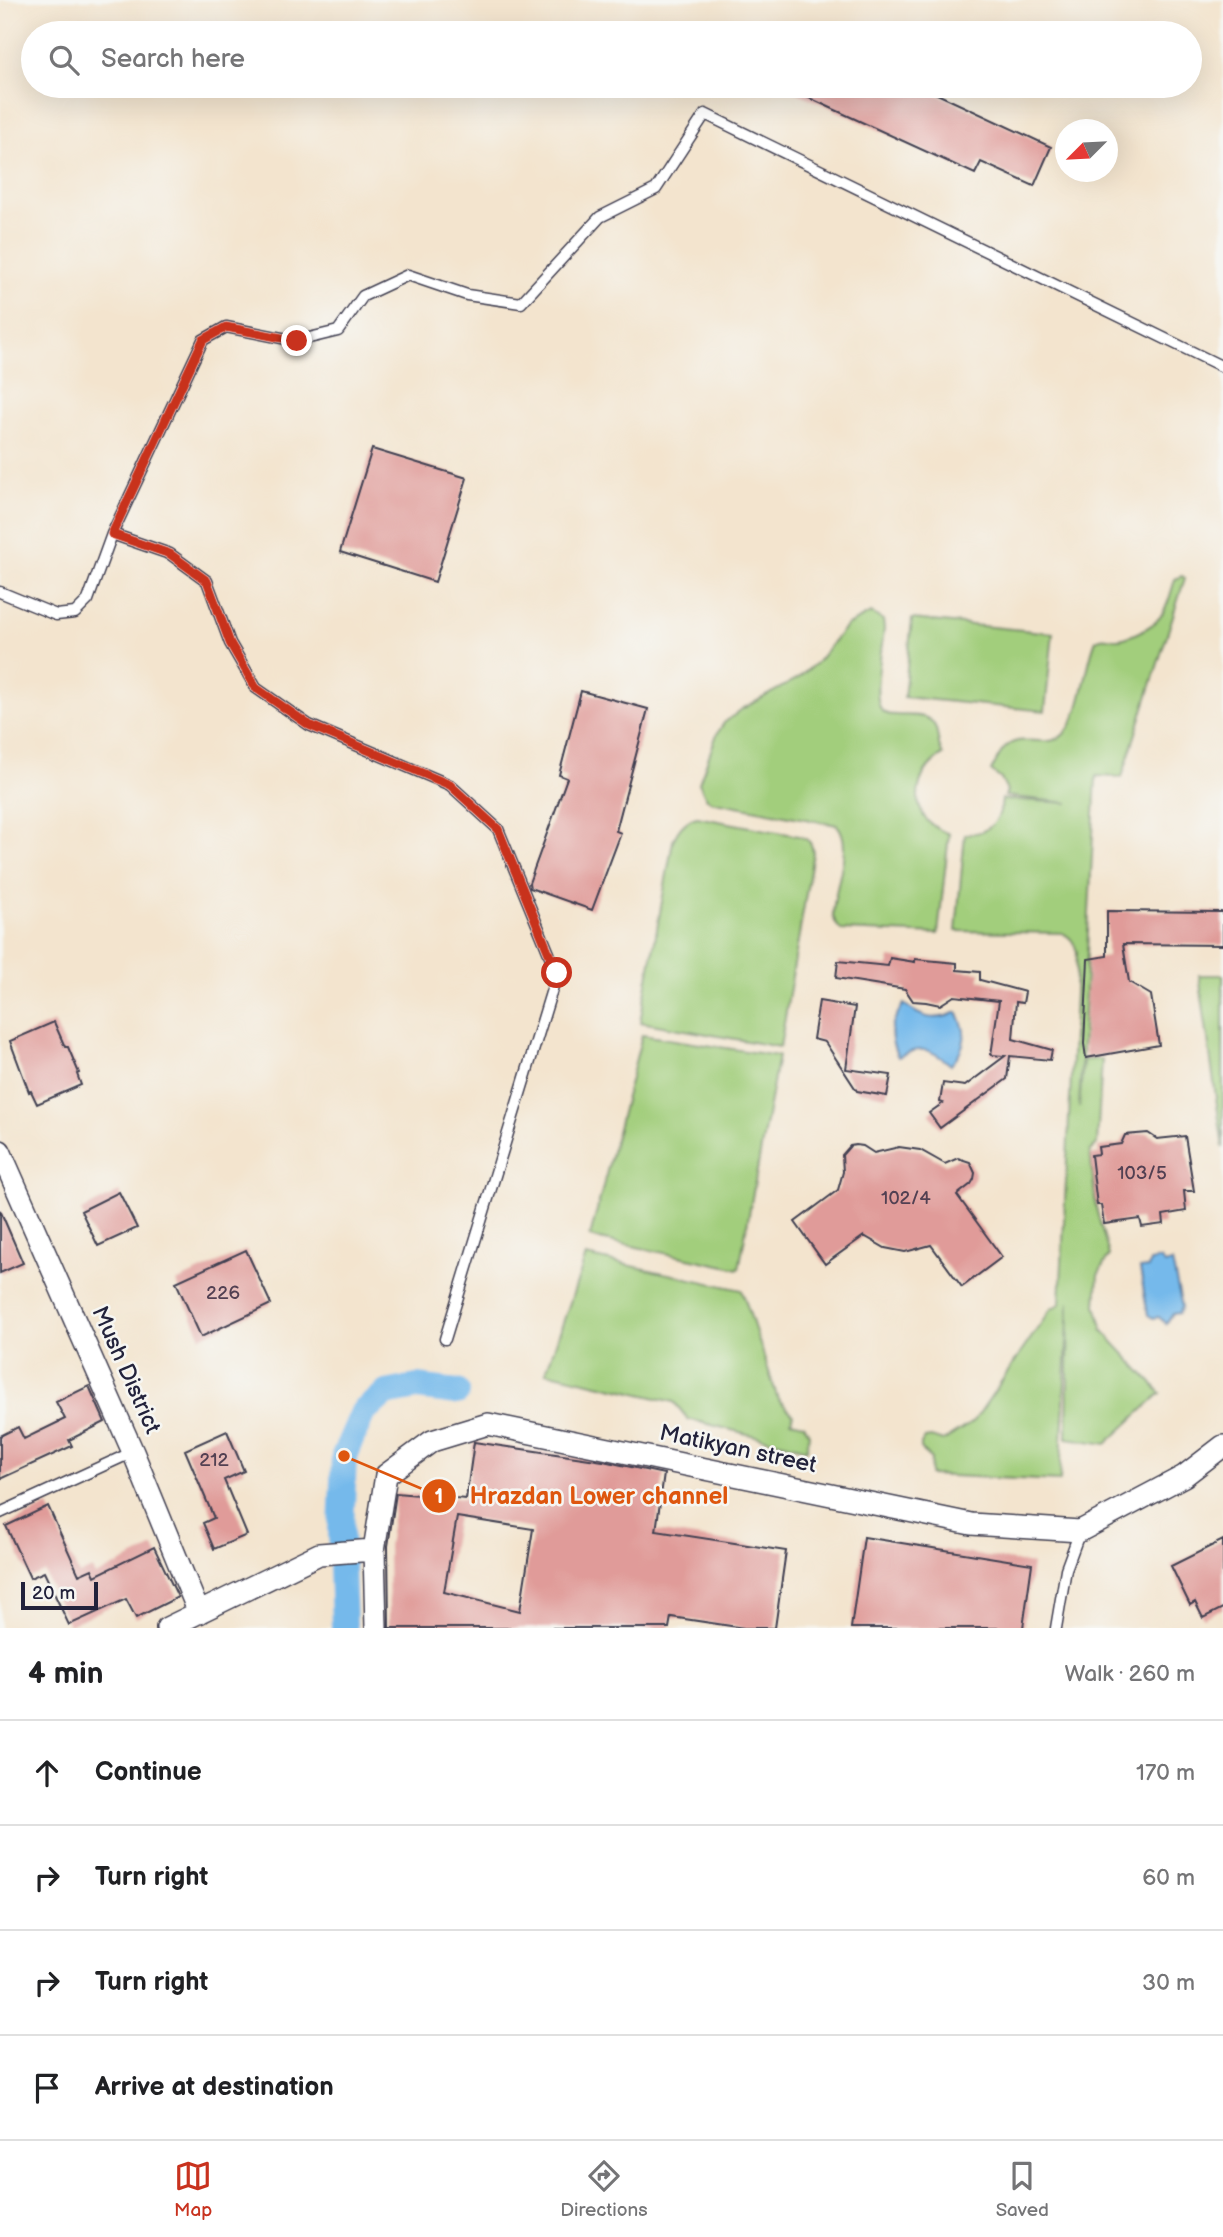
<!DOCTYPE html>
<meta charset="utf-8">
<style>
:root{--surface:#fff;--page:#f6f6f6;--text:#202124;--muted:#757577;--line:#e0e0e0;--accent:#c8321e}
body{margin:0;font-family:"Balsamiq Sans",sans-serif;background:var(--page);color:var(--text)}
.compass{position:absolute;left:1055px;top:119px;width:63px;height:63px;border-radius:50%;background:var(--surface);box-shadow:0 7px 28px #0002;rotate:246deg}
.scale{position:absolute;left:21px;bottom:18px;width:77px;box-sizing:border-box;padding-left:7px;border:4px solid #22223b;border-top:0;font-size:19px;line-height:24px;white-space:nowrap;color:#22223b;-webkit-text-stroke:5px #f6f6f2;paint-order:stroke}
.stop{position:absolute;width:21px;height:21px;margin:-16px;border:5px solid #c8321e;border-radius:50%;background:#fff}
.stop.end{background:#c8321e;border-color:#fff;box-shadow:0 2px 7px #0008}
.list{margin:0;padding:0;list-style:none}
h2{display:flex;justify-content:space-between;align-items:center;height:91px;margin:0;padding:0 28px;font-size:30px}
h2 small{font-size:23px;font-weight:400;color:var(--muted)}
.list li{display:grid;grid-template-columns:46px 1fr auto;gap:21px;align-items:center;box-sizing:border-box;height:105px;padding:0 28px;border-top:2px solid var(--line)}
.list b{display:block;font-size:26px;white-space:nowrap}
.list em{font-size:23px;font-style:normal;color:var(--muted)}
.icon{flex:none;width:38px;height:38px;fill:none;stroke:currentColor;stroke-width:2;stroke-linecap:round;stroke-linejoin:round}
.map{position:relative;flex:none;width:1223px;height:1628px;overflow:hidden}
.search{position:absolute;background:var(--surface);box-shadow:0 7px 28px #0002;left:21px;right:21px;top:21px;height:77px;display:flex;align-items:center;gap:18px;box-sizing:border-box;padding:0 24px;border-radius:38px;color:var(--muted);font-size:26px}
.sheet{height:511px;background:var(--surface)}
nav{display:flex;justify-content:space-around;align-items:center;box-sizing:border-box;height:98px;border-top:2px solid var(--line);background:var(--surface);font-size:19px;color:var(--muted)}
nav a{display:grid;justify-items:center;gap:4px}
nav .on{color:var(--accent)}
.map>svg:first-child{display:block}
.green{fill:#a2ce7b;stroke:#62785b;stroke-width:2}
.water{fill:#74b9eb;stroke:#4b6e93;stroke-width:2}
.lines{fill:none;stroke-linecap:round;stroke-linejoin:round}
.canal{stroke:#74b9eb;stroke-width:26}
.building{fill:#e09b99;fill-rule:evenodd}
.lane-casing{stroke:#413f51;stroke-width:13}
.street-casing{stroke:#413f51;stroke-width:24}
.lane{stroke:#fff;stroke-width:10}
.street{stroke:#fff;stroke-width:21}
.route{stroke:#c8321e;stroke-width:9}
.labels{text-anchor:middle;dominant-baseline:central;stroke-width:5;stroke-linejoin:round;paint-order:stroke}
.number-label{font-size:19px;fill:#524052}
.street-label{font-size:23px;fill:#22223b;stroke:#f6f6f2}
.leader{fill:none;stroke:#de560e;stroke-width:2.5}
.callout-dot{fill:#de560e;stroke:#f6f6f2;stroke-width:2.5}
.mark-label{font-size:21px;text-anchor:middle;font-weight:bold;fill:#fff}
.callout-label{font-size:24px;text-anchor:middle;font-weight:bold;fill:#de560e;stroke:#f6f6f2;stroke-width:5;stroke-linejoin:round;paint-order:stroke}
</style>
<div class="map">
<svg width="1223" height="1628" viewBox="0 0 1223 1628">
<rect width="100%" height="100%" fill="#f6f6f2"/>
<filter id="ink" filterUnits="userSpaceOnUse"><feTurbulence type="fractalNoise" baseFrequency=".0143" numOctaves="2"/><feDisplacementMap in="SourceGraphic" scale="14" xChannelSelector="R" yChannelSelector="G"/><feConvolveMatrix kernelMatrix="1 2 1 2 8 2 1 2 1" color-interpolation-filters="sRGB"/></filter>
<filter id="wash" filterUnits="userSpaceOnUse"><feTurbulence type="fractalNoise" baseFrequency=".00686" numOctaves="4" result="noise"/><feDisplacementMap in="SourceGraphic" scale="28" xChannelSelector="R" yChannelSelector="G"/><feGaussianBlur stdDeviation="1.57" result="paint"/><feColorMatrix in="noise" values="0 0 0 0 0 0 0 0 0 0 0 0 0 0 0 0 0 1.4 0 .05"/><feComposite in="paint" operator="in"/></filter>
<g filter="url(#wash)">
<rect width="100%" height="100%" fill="#f3e4ce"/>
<path class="green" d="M 1182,576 L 1185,578 L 1122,777 L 1096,776 L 1079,1108 L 1083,1060 L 1102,1059 L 1097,1144 L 1090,1151 L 1096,1208 L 1109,1255 L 1098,1275 L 1096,1305 L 1103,1331 L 1161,1393 L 1106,1444 L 1067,1438 L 1069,1301 L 1060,1481 L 930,1475 L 931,1459 L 921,1450 L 921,1444 L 925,1438 L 931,1437 L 943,1441 L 974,1421 L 1051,1309 L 1060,1304 L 1077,952 C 1074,942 1071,937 1062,933 L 956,931 L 965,834 C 988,834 1001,822 1002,799 L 1069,803 L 1005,796 L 1007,791 L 1001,779 L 991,771 C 995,764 999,754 1005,748 C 1022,730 1048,752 1065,733 C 1083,713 1085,666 1096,640 C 1104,635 1108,639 1117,639 C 1125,639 1132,635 1139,632 C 1166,620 1167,606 1175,579 Z
M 871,613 L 883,620 L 884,628 C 883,647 871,697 882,711 C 886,715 891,715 897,715 C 906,716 922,714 930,720 C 940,727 936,745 943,755 C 921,767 910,796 925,818 C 931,826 940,830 949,834 L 938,934 L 841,930 L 836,924 L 833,916 C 832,891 855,845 837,825 L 710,801 L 705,796 L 699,783 L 717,734 L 724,723 L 742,709 L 797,679 L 817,662 L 846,626 Z
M 912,619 L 1053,633 L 1045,711 L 904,697 Z
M 697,817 L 799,836 C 809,839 812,843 813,853 L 780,1047 L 640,1022 L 673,841 C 678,829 685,820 697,817 Z
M 1199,975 L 1223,975 L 1223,1148 Z
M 642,1035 L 778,1056 L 739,1269 L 590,1237 Z
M 586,1256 L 742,1290 L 778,1399 L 793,1414 L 791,1421 L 804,1424 L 809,1434 L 807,1449 L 688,1419 L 674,1402 L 546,1372 Z"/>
<path class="water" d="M 904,1004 C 922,1019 936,1022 957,1012 C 969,1034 966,1046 951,1065 C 930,1048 922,1045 898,1057 C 887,1035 890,1023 904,1004 Z
M 1160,1259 L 1165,1264 L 1172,1262 L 1182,1307 L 1179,1313 L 1173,1314 L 1166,1324 L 1159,1317 L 1153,1318 L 1148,1315 L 1140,1269 L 1148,1268 L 1150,1261 Z"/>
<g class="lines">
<path class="canal" d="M 344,1628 L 341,1531 L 344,1456 L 363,1412 L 386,1393 L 417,1387 L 457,1392"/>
</g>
<g id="blocks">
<path class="building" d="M 783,86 L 920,86 L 1051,147 L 1034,186 L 981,162 L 975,174 Z
M 372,449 L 467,478 L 435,582 L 340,552 Z
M 581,691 L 648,709 L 616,831 L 621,833 L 592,910 L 530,888 L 529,883 L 567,778 L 559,775 Z
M 1107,911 L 1223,912 L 1223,945 L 1123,944 L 1129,982 L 1151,995 L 1159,1045 L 1086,1058 L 1084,1044 L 1088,959 L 1107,956 Z
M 890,958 L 915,962 L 915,959 L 957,963 L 957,970 L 980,972 L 980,980 L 1025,992 L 1023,1003 L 1016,1002 L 1013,1039 L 1052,1050 L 1050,1060 L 1010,1056 L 1007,1079 L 940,1128 L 929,1113 L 943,1103 L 940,1102 L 943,1083 L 965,1086 L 1005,1056 L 991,1055 L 999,1001 L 954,996 L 940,1005 L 926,1002 L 913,1001 L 905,989 L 836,978 L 838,961 L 888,966 Z
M 819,1001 L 855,1007 L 846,1069 L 891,1075 L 887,1096 L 857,1091 L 825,1042 L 813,1039 Z
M 54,1022 L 65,1047 L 68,1047 L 79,1073 L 77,1074 L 81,1085 L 37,1104 L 31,1091 L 29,1092 L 10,1041 Z
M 1148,1133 L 1157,1139 L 1185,1136 L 1194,1191 L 1184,1191 L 1186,1211 L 1163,1215 L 1164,1224 L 1142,1227 L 1140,1219 L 1104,1224 L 1101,1205 L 1097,1205 L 1091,1155 L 1099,1154 L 1098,1147 L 1121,1144 L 1125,1135 Z
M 856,1145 L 863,1146 L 874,1153 L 899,1147 L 920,1150 L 945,1164 L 958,1158 L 970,1162 L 975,1173 L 974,1179 L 971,1184 L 957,1195 L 1002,1257 L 962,1287 L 931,1245 L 905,1252 L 885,1248 L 864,1236 L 825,1264 L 795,1222 L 838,1190 L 843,1172 L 842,1155 L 850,1146 Z
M 119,1192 L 137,1228 L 98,1246 L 81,1211 Z
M 0,1210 L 23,1263 L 0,1273 Z
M 246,1250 L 271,1304 L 201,1337 L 176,1282 Z
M 89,1386 L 105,1422 L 69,1440 L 72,1446 L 0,1479 L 0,1436 L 18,1427 L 24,1439 L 65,1419 L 56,1402 Z
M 227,1431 L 244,1471 L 224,1480 L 247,1535 L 214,1549 L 203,1523 L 214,1518 L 185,1450 Z
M 474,1442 L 603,1461 L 664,1474 L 656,1531 L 786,1551 L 775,1628 L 744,1628 L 671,1617 L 669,1628 L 389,1628 L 388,1546 L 396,1493 L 466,1499 ZM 457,1517 L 533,1529 L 520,1611 L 444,1592 Z
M 48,1506 L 79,1575 L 92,1569 L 95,1576 L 154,1547 L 178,1597 L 136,1618 L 126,1599 L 69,1625 L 44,1572 L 30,1578 L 6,1526 Z
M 864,1537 L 1032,1564 L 1023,1628 L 851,1628 Z
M 1223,1540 L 1223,1608 L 1203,1618 L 1195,1602 L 1190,1605 L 1171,1566 Z"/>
</g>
</g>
<g filter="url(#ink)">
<use href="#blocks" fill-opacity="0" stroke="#413f51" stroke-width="2"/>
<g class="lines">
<defs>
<path id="lane" d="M 112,534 L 170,554 L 207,581 L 230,643 L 256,688 L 309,725 L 450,785 L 498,829 L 557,973 L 445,1339
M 0,592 L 56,615 L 75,613 L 88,600 L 112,534 L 203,340 L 226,327 L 297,341 L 338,331 L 363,296 L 408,275 L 467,295 L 521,303 L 600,217 L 656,189 L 705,114 L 1223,367
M 0,1513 L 133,1452
M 1056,1628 L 1066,1569 L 1080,1531"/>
<path id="street" d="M 0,1151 L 133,1452 L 199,1613
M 167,1628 L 319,1554 L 374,1550
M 376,1628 L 374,1550 L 386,1475 L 432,1441 L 488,1424 L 971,1524 L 1080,1531 L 1184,1476 L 1223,1446"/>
</defs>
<use href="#lane" class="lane-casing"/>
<use href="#street" class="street-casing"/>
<use href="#lane" class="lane"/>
<use href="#street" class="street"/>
</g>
</g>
<g class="lines" filter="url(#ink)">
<path class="route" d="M 297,341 L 226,327 L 203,340 L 112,534 L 170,554 L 207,581 L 230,643 L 256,688 L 309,725 L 450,785 L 498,829 L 557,973"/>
</g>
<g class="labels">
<g class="number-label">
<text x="1142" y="1173">103/5</text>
<text x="906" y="1198">102/4</text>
<text x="223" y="1293">226</text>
<text x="214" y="1460">212</text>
</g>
<g class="street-label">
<text transform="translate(126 1370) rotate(66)">Mush District</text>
<text transform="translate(738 1449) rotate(12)">Matikyan street</text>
</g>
</g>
<path class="leader" d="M344 1456L439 1496"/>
<g class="callout-dot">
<circle cx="344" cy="1456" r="7"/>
<circle cx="439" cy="1496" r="18"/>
</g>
<g class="mark-label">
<text x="439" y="1503">1</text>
</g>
<g class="callout-label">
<text x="599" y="1504">Hrazdan Lower channel</text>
</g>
</svg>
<svg class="compass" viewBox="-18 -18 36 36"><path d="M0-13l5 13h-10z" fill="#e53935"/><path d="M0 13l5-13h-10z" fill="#757577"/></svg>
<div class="scale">20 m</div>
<div class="stop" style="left:557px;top:973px"></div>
<div class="stop end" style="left:297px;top:341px"></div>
<div class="search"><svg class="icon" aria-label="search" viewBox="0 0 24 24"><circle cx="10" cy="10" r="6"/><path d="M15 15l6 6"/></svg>Search here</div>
</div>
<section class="sheet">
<h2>4 min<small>Walk · 260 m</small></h2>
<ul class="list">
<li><svg class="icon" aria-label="ahead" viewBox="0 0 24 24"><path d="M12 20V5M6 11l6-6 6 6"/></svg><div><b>Continue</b></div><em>170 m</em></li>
<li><svg class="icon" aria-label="right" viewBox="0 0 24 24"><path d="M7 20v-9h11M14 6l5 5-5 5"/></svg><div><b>Turn right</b></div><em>60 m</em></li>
<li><svg class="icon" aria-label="right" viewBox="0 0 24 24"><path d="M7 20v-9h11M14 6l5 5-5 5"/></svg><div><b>Turn right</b></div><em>30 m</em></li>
<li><svg class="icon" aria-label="arrive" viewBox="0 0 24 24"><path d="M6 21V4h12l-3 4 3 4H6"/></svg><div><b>Arrive at destination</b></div></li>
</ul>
</section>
<nav>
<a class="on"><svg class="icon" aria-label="map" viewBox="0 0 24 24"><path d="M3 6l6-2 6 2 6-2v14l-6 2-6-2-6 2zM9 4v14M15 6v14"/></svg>Map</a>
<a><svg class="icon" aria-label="directions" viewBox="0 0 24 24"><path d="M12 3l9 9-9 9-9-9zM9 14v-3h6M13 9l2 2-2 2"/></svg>Directions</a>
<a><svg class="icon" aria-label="saved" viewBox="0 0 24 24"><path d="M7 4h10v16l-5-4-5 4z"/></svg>Saved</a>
</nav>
